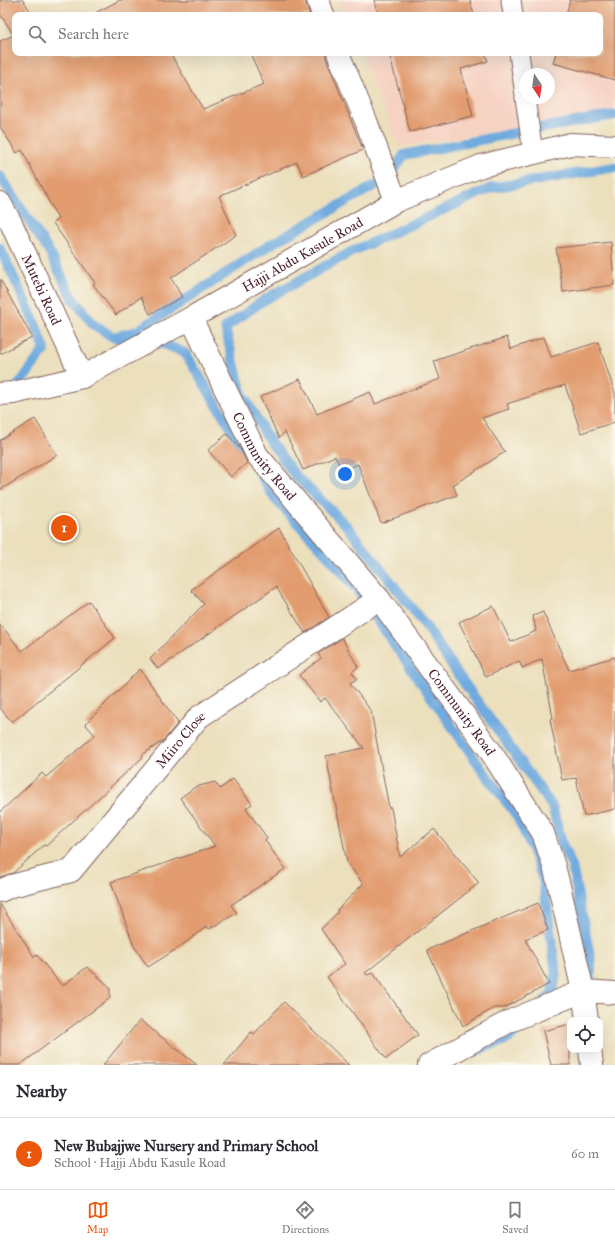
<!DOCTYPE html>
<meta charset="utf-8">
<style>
:root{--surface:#fff;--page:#f7f7f7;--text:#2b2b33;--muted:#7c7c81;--line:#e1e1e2;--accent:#ea580c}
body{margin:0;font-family:"IM FELL Great Primer",serif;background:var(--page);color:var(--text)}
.controls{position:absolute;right:12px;bottom:12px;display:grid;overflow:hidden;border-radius:8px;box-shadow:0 4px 16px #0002}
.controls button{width:36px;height:36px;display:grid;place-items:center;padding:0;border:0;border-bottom:1px solid var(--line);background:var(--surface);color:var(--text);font:20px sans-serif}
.compass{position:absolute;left:519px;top:68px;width:36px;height:36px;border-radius:50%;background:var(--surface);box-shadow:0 4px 16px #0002;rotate:167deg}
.you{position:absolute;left:345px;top:474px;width:14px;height:14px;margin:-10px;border:3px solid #fff;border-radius:50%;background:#1a73e8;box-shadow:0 0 0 6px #1a73e833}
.badge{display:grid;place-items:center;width:26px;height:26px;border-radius:50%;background:var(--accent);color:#fff;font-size:13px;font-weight:700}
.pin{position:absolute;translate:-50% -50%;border:2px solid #fff;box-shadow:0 1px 4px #0006}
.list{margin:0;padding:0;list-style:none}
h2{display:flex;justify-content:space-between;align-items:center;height:52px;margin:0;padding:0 16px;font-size:17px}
h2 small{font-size:13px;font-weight:400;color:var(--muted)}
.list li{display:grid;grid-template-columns:26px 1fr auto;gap:12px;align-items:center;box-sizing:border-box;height:72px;padding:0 16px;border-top:1px solid var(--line)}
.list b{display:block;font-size:15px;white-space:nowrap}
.list p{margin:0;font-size:13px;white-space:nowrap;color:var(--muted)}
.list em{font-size:13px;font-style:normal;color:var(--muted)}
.icon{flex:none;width:22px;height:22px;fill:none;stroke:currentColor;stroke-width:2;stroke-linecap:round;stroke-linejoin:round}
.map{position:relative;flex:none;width:615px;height:1065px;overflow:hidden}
.search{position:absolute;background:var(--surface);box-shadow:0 4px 16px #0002;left:12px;right:12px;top:12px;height:44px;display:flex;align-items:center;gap:10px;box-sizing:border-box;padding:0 14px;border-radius:8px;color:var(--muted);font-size:15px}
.sheet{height:124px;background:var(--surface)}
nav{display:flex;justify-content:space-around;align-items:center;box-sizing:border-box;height:56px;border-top:1px solid var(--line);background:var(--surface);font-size:11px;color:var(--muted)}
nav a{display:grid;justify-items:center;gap:2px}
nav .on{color:var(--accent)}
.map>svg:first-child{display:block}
.built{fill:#f6d2c3;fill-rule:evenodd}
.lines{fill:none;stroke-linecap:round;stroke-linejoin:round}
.stream{stroke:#6faadf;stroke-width:10}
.building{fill:#e29c6f}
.service-casing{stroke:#82625e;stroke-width:21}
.minor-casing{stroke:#82625e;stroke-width:24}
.service{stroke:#fff;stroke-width:19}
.minor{stroke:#fff;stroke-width:22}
.labels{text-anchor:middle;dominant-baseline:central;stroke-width:3;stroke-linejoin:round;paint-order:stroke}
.street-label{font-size:14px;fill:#4a1f2b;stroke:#fbf7ec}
</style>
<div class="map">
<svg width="615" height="1065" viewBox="0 0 615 1065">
<rect width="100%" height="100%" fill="#fbf7ec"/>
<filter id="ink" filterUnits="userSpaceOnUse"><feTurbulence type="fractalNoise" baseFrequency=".025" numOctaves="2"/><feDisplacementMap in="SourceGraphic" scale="8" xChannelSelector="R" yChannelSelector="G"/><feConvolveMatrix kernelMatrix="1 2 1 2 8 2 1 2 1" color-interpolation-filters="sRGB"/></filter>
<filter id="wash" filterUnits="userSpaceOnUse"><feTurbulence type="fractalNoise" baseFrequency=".012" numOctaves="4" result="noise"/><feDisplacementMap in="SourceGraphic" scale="16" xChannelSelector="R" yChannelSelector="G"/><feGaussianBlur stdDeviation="0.9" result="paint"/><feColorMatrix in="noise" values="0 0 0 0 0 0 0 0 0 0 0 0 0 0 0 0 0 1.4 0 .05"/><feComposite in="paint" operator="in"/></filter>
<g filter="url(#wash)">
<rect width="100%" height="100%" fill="#ebdfbc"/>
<path class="built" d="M 338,0 L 615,0 L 615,111 L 400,147 L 360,53 L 600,53 L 600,15 L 344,15 ZM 525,74 L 549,74 L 549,98 L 525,98 Z"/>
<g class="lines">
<path class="stream" d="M 0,176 L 50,253 L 73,299 L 94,325 L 113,337 L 137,331 L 273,243 L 388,178 L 404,155 L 530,130 L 615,115
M 0,248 L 33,319 L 45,349 L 15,390
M 113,337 L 134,342 L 164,344 L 185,353 L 242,446
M 256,468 L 275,499 L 324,551 L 358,591 L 378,621 L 481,768 L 517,816 L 532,849 L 543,879 L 556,974 L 552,994 L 545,1001
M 591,988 L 591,961 L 572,866 L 563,846 L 552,806 L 457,673 L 425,625 L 347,526 L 295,475 L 269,440 L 242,394 L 225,328 L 264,300 L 351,252 L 491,188 L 615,167
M 470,1053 L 508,1039 L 526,1021"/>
</g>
<g id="blocks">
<path class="building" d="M 0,0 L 23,0 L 33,15 L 15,15 L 15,53 L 170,53 L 203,109 L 264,84 L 250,53 L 326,53 L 326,58 L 363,150 L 303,176 L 297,162 L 219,196 L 236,235 L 171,278 L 182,297 L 150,314 L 141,297 L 116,315 L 93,284 L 95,283 L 53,223 L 58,219 L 22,150 L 17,153 L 0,127 L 0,41 L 14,35 L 0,14 Z
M 120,0 L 305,0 L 310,15 L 98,15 L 97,12 Z
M 374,0 L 470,0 L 474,15 L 378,15 Z
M 570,0 L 615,0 L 615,80 L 553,63 L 556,53 L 600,53 L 600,15 L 566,15 Z
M 389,53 L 485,53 L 488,61 L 461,69 L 473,116 L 410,132 Z
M 611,242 L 614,285 L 563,292 L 556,248 Z
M 0,279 L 32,337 L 0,354 Z
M 507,337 L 511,349 L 544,337 L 551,357 L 598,342 L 615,393 L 615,422 L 581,433 L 565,385 L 507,404 L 509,409 L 482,418 L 505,452 L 453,485 L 457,495 L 381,523 L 358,464 L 342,471 L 335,456 L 303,470 L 285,432 L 279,438 L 260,397 L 300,379 L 317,414 L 370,392 L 375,404 L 440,379 L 434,361 Z
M 35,419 L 57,455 L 0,490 L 0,440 Z
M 227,434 L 241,450 L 247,463 L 231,477 L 208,450 Z
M 279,528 L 329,617 L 305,633 L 276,587 L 158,669 L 150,659 L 204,604 L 191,590 Z
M 89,601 L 115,638 L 12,722 L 0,708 L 0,624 L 22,651 Z
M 493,606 L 511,642 L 536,631 L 533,616 L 543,612 L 569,670 L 615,657 L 615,809 L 584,816 L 576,778 L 562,780 L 550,719 L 553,718 L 542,659 L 522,668 L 519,661 L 486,677 L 459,622 Z
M 342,638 L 358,667 L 352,672 L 357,679 L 350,683 L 371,711 L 389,808 L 391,808 L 400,857 L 434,829 L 479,883 L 365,973 L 367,975 L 373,973 L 418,1035 L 386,1059 L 327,977 L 345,964 L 321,929 L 338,912 L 337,910 L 363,884 L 347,862 L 326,756 L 364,748 L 325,698 L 320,702 L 299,675 L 321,658 L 318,654 Z
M 140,669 L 178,723 L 164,740 L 142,755 L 143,757 L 46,846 L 44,845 L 13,873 L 0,877 L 0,812 L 42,773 L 46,777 L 95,735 L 85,724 Z
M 233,779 L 252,804 L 246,808 L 267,838 L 265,840 L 285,869 L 231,905 L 237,913 L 209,929 L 207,926 L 180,947 L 148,967 L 134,946 L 111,882 L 215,846 L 180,798 L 195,787 L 215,782 L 220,789 Z
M 538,903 L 548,930 L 525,939 L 549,984 L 504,1008 L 494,1008 L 463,1026 L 427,950 Z
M 0,904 L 34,957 L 37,955 L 62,986 L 87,967 L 110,987 L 110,998 L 20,1065 L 0,1065 Z
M 284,1002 L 349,1065 L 224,1065 L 251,1032 L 254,1034 Z
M 140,1020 L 197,1065 L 103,1065 Z
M 570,1024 L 570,1065 L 551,1065 L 543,1031 Z"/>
</g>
</g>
<g filter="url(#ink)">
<use href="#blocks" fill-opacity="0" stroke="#82625e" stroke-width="1"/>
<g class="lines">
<defs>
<path id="service" d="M 511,0 L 513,15
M 519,53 L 525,95
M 525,98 L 533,153"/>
<g id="minor">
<path d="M 318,0 L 323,15"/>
<path d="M 338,53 L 366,121 L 396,201"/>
<path id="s1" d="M 0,203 L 11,223 L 82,377"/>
<path id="s2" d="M 191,318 L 257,455 L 379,599 L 489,749 L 543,833 L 554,866 L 560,890 L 583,991 L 508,1022 L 429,1065"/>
<path id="s3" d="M 0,394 L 13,393 L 82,377 L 191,318 L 396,201 L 481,166 L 571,144 L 615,146"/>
<path id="s4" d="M 0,891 L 11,886 L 71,871 L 199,717 L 379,599"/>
<path d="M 587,1020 L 583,991 L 615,993"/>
<path d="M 590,1050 L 592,1065"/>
</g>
</defs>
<use href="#service" class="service-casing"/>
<use href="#minor" class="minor-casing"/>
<use href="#service" class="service"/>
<use href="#minor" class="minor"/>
</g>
</g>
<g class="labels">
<g class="street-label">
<text stroke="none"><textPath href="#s3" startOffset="336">Hajji Abdu Kasule Road</textPath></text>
<text stroke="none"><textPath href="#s1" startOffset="96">Mutebi Road</textPath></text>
<text stroke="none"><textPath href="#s2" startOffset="157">Community Road</textPath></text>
<text stroke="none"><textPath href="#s2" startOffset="481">Community Road</textPath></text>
<text stroke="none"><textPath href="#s4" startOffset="245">Miiro Close</textPath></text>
</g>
</g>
</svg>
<div class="controls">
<button><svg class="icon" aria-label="locate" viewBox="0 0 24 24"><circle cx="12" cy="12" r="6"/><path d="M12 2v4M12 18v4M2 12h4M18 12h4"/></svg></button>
</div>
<svg class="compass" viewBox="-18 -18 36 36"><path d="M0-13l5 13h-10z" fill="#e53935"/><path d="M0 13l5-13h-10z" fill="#7c7c81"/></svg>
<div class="you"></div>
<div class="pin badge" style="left:64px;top:528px">1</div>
<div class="search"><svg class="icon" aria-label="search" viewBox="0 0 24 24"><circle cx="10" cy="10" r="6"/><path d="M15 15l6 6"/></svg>Search here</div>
</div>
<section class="sheet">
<h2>Nearby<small></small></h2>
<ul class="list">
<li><span class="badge">1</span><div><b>New Bubajjwe Nursery and Primary School</b><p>School · Hajji Abdu Kasule Road</p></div><em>60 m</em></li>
</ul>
</section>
<nav>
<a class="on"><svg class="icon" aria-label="map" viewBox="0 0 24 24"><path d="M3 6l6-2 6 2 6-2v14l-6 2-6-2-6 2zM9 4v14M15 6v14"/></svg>Map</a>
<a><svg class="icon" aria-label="directions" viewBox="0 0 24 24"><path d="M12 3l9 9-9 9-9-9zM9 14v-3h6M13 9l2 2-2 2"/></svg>Directions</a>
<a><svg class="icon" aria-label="saved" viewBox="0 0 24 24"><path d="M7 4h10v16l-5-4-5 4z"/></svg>Saved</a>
</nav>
